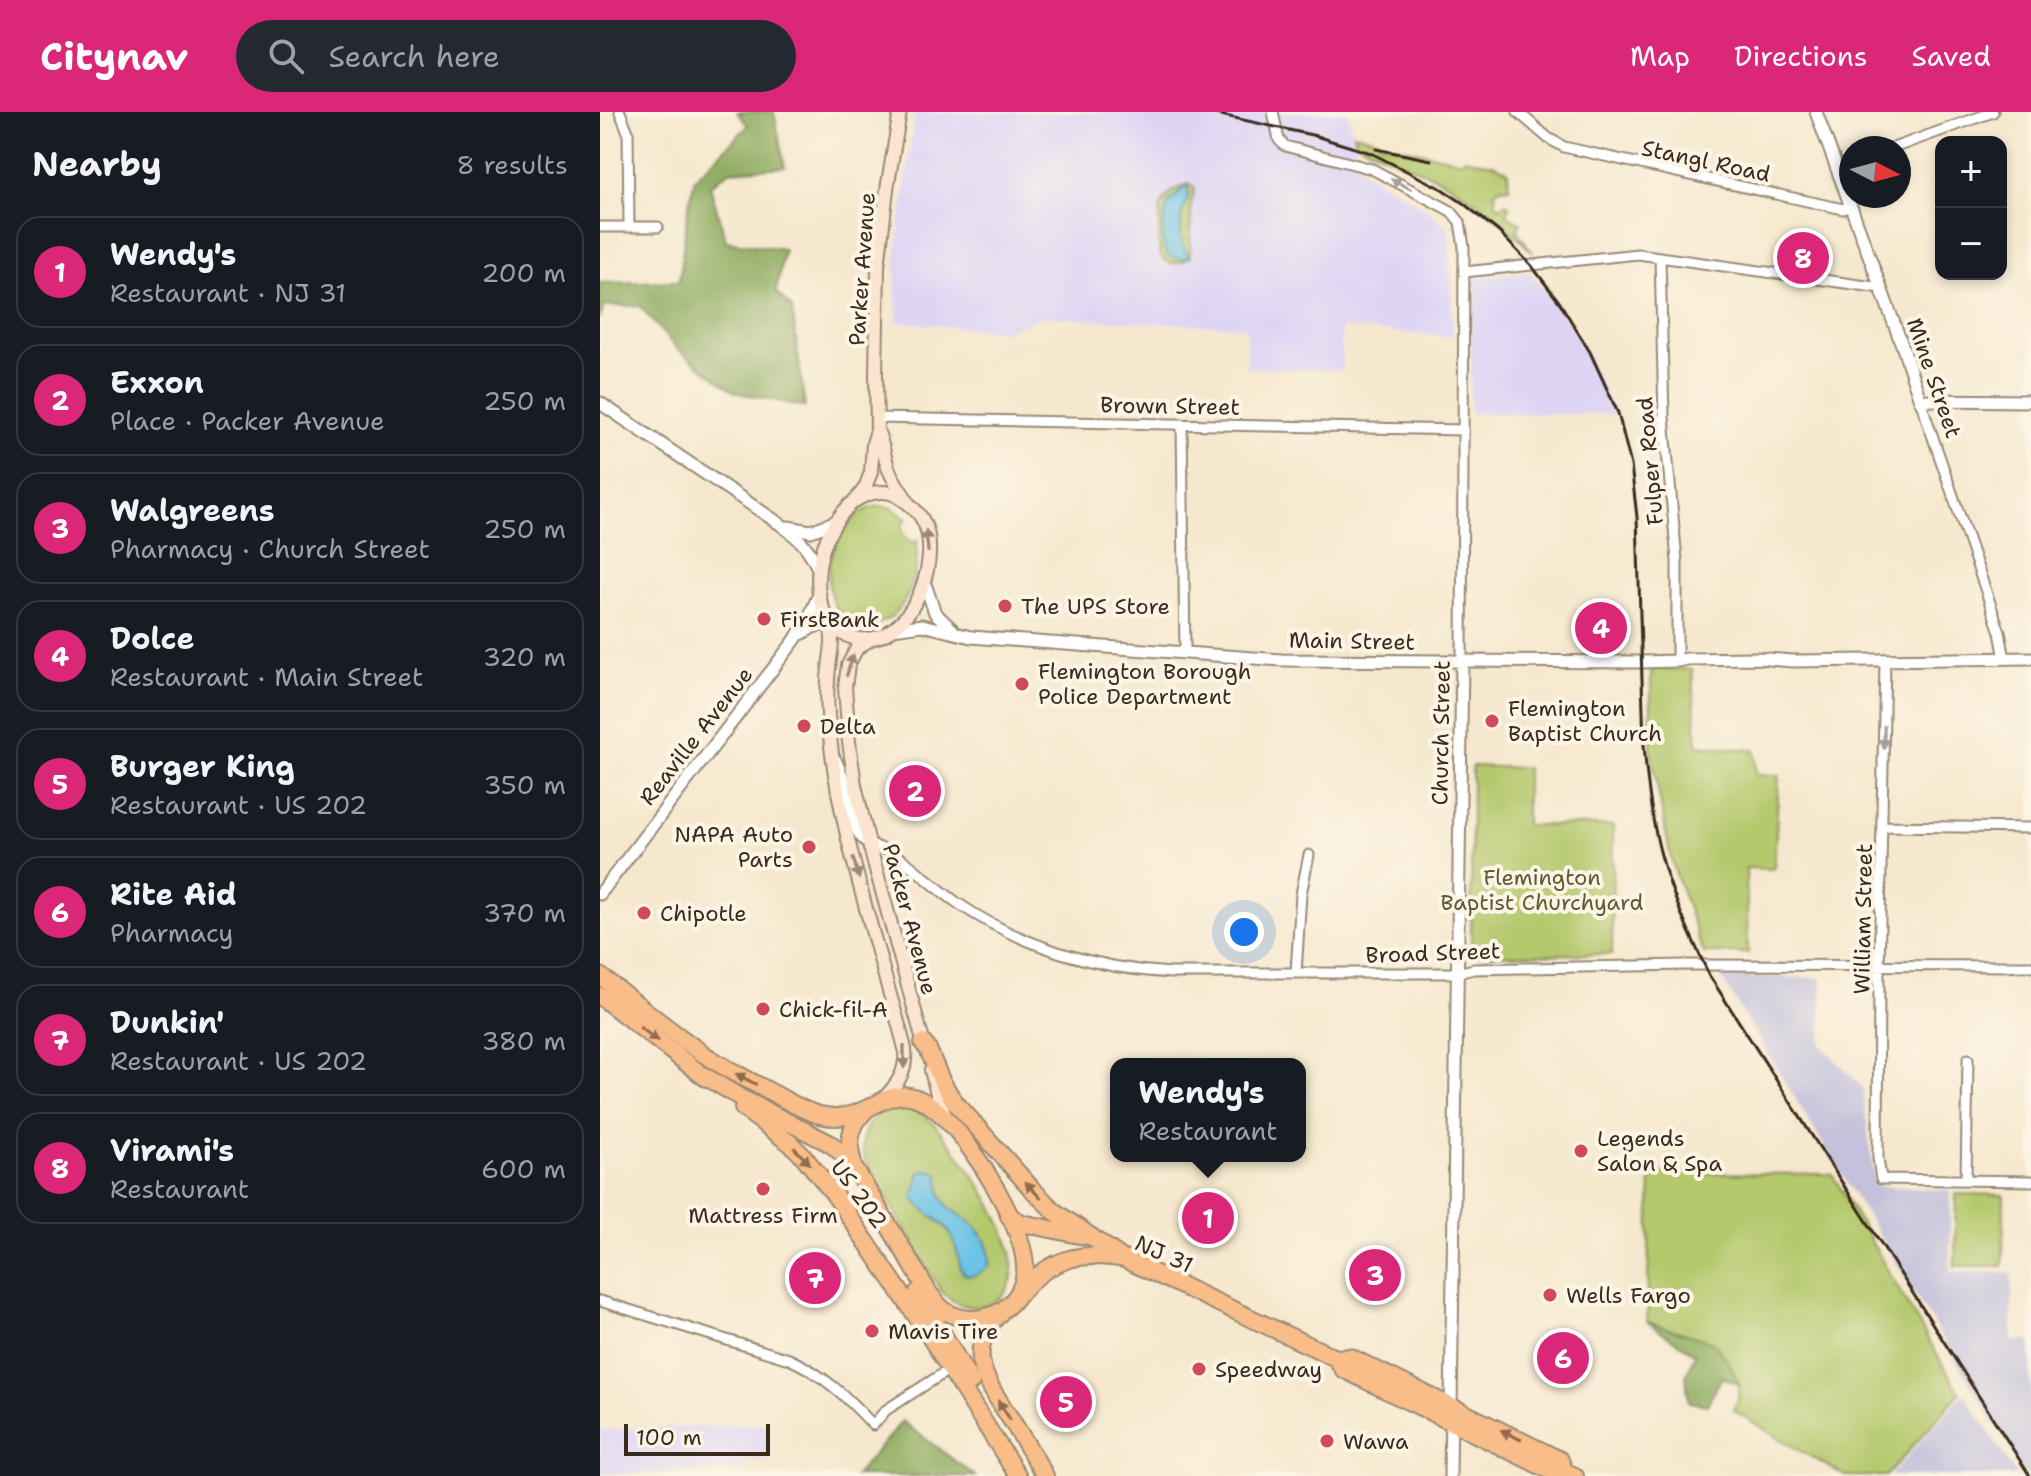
<!DOCTYPE html>
<meta charset="utf-8">
<style>
:root{--surface:#171b24;--page:#242831;--text:#f1f3f6;--muted:#9ea1a6;--line:#363941;--accent:#db2777}
body{margin:0;font-family:"Shantell Sans",sans-serif;background:var(--page);color:var(--text)}
.controls{position:absolute;right:24px;top:24px;display:grid;overflow:hidden;border-radius:16px;box-shadow:0 4px 12px #0003}
.controls button{width:72px;height:72px;display:grid;place-items:center;padding:0;border:0;border-bottom:2px solid var(--line);background:var(--surface);color:var(--text);font:40px sans-serif}
.compass{position:absolute;left:1239px;top:24px;width:72px;height:72px;border-radius:50%;background:var(--surface);box-shadow:0 4px 12px #0003;rotate:96deg}
.scale{position:absolute;left:24px;bottom:20px;width:146px;box-sizing:border-box;padding-left:8px;border:4px solid #3b2a1e;border-top:0;font-size:22px;line-height:28px;white-space:nowrap;color:#3b2a1e;-webkit-text-stroke:6px #fcf5e5;paint-order:stroke}
.you{position:absolute;left:644px;top:820px;width:28px;height:28px;margin:-20px;border:6px solid #fff;border-radius:50%;background:#1a73e8;box-shadow:0 0 0 12px #1a73e833}
.badge{display:grid;place-items:center;width:52px;height:52px;border-radius:50%;background:var(--accent);color:#fff;font-size:26px;font-weight:700}
.pin{position:absolute;translate:-50% -50%;border:4px solid #fff;box-shadow:0 2px 8px #0006}
.popup{position:absolute;left:510px;top:946px;width:196px;height:104px;box-sizing:border-box;display:grid;place-content:center;border-radius:16px;background:var(--surface);filter:drop-shadow(0 2px 6px #0005);font-size:26px;white-space:nowrap;color:var(--muted)}
.popup b{font-size:30px;color:var(--text)}
.popup::after{content:'';position:absolute;left:50%;top:100%;margin-left:-16px;border:16px solid transparent;border-top-color:var(--surface)}
.list{margin:0;padding:0;list-style:none}
h2{display:flex;justify-content:space-between;align-items:center;height:104px;margin:0;padding:0 32px;font-size:34px}
h2 small{font-size:26px;font-weight:400;color:var(--muted)}
.list li{display:grid;grid-template-columns:52px 1fr auto;gap:24px;align-items:center;box-sizing:border-box;height:112px;margin:0 16px 16px;padding:0 16px;border:2px solid var(--line);border-radius:24px}
.list b{display:block;font-size:30px;white-space:nowrap}
.list p{margin:0;font-size:26px;white-space:nowrap;color:var(--muted)}
.list em{font-size:26px;font-style:normal;color:var(--muted)}
.icon{flex:none;width:44px;height:44px;fill:none;stroke:currentColor;stroke-width:2;stroke-linecap:round;stroke-linejoin:round}
.map{position:relative;flex:none;width:1431px;height:1364px;overflow:hidden}
header{display:flex;align-items:center;gap:48px;box-sizing:border-box;height:112px;padding:0 40px;background:var(--accent);color:#fff}
header strong{font-size:38px}
nav{display:flex;gap:44px;margin-inline-start:auto;font-size:28px}
.search{width:560px;height:72px;background:var(--page);display:flex;align-items:center;gap:20px;box-sizing:border-box;padding:0 28px;border-radius:44px;color:var(--muted);font-size:30px}
main{display:flex}
aside{flex:1;background:var(--surface)}
.map>svg:first-child{display:block}
.built{fill:#ded5f5}
.industrial{fill:#c3c1db}
.green{fill:#b4c86c;stroke:#787945;stroke-width:2}
.forest{fill:#8fac60;stroke:#656b3f;stroke-width:2}
.water{fill:#69c3e6;stroke:#527682;stroke-width:2}
.lines{fill:none;stroke-linecap:round;stroke-linejoin:round}
.minor-casing{stroke:#988976;stroke-width:13}
.tertiary-casing{stroke:#988976;stroke-width:15}
.secondary-casing{stroke:#988976;stroke-width:16}
.trunk-casing{stroke:#988976;stroke-width:20}
.minor{stroke:#fff;stroke-width:9}
.tertiary{stroke:#fff;stroke-width:11}
.secondary{stroke:#fce5d0;stroke-width:12}
.trunk{stroke:#f8bd89;stroke-width:16}
.rail{stroke:#3b2a1e;stroke-width:3}
.oneway{fill:#a79f9a}
.oneway2{fill:#9c8877}
.oneway3{fill:#906c4e}
.poi-dot{fill:#d1495b;stroke:#fcf5e5;stroke-width:3}
.labels{text-anchor:middle;dominant-baseline:central;stroke-width:8;stroke-linejoin:round;paint-order:stroke}
.street-label{font-size:22px;fill:#3b2a1e;stroke:#fcf5e5}
.poi-label{font-size:22px;fill:#3b2a1e;stroke:#fcf5e5;text-anchor:start}
.park-label{font-size:22px;fill:#5f5935;stroke:#fcf5e5}
</style>
<header>
<strong>Citynav</strong>
<div class="search"><svg class="icon" aria-label="search" viewBox="0 0 24 24"><circle cx="10" cy="10" r="6"/><path d="M15 15l6 6"/></svg>Search here</div>
<nav><a>Map</a><a>Directions</a><a>Saved</a></nav>
</header>
<main>
<aside>
<h2>Nearby<small>8 results</small></h2>
<ul class="list">
<li><span class="badge">1</span><div><b>Wendy's</b><p>Restaurant · NJ 31</p></div><em>200 m</em></li>
<li><span class="badge">2</span><div><b>Exxon</b><p>Place · Packer Avenue</p></div><em>250 m</em></li>
<li><span class="badge">3</span><div><b>Walgreens</b><p>Pharmacy · Church Street</p></div><em>250 m</em></li>
<li><span class="badge">4</span><div><b>Dolce</b><p>Restaurant · Main Street</p></div><em>320 m</em></li>
<li><span class="badge">5</span><div><b>Burger King</b><p>Restaurant · US 202</p></div><em>350 m</em></li>
<li><span class="badge">6</span><div><b>Rite Aid</b><p>Pharmacy</p></div><em>370 m</em></li>
<li><span class="badge">7</span><div><b>Dunkin'</b><p>Restaurant · US 202</p></div><em>380 m</em></li>
<li><span class="badge">8</span><div><b>Virami's</b><p>Restaurant</p></div><em>600 m</em></li>
</ul>
</aside>
<div class="map">
<svg width="1431" height="1364" viewBox="0 0 1431 1364">
<rect width="100%" height="100%" fill="#fcf5e5"/>
<filter id="ink" filterUnits="userSpaceOnUse"><feTurbulence type="fractalNoise" baseFrequency=".0125" numOctaves="2"/><feDisplacementMap in="SourceGraphic" scale="16" xChannelSelector="R" yChannelSelector="G"/><feConvolveMatrix kernelMatrix="1 2 1 2 8 2 1 2 1" color-interpolation-filters="sRGB"/></filter>
<filter id="wash" filterUnits="userSpaceOnUse"><feTurbulence type="fractalNoise" baseFrequency=".006" numOctaves="4" result="noise"/><feDisplacementMap in="SourceGraphic" scale="32" xChannelSelector="R" yChannelSelector="G"/><feGaussianBlur stdDeviation="1.8" result="paint"/><feColorMatrix in="noise" values="0 0 0 0 0 0 0 0 0 0 0 0 0 0 0 0 0 1.4 0 .05"/><feComposite in="paint" operator="in"/></filter>
<g filter="url(#wash)">
<rect width="100%" height="100%" fill="#f6e8ce"/>
<path class="built" d="M 315,0 L 748,0 L 761,59 L 816,90 L 849,116 L 853,225 L 741,216 L 742,258 L 647,256 L 646,215 L 440,205 L 406,219 L 297,210 L 295,152 Z
M 928,159 L 955,191 L 982,232 L 1014,302 L 870,301 L 873,170 L 880,166 Z
M 169,1312 L 170,1348 L 143,1349 L 143,1358 L 0,1362 L 0,1318 Z"/>
<path class="industrial" d="M 1120,864 L 1222,866 L 1221,933 L 1262,975 L 1275,1074 L 1350,1078 L 1350,1160 L 1412,1161 L 1412,1229 L 1431,1229 L 1431,1364 L 1427,1364 Z
M 1364,1281 L 1417,1364 L 1290,1364 Z"/>
<path class="green" d="M 754,21 L 778,27 L 780,31 L 862,49 L 864,46 L 893,52 L 908,59 L 909,76 L 903,75 L 895,79 L 896,93 L 900,95 L 905,91 L 909,93 L 907,103 L 921,111 L 917,119 L 933,141 C 906,113 876,86 841,68 C 813,54 784,43 756,30 Z
M 589,72 L 595,77 L 591,92 L 590,145 C 584,149 579,152 572,151 C 554,149 560,128 560,115 C 560,107 559,97 563,90 C 568,81 580,75 589,72 Z
M 279,394 L 292,396 L 307,407 L 302,412 C 301,422 306,429 315,431 L 317,429 C 319,466 305,516 260,514 L 256,503 L 249,504 L 245,508 C 211,477 234,400 279,394 Z
M 1051,557 L 1092,557 L 1097,633 L 1155,638 L 1156,663 L 1179,663 L 1174,757 L 1146,756 L 1148,841 L 1103,841 L 1071,747 L 1051,640 Z
M 872,654 L 926,656 L 926,713 L 1013,714 L 1012,842 L 871,843 Z
M 300,995 C 309,995 316,997 323,1002 C 332,1008 338,1016 344,1024 C 371,1058 408,1108 413,1152 C 415,1170 403,1190 385,1194 C 367,1198 353,1191 341,1179 L 266,1050 C 255,1023 271,997 300,995 Z
M 1051,1061 L 1232,1062 C 1275,1135 1316,1209 1360,1281 L 1288,1362 L 1285,1364 L 1246,1364 L 1200,1339 L 1133,1298 L 1138,1288 L 1139,1272 L 1129,1251 L 1047,1210 Z
M 1356,1082 L 1404,1083 L 1403,1154 L 1355,1154 Z"/>
<path class="forest" d="M 137,0 L 174,0 L 185,55 L 129,59 L 110,74 L 126,129 L 184,137 L 176,180 L 192,196 L 205,295 L 135,280 L 76,236 L 40,194 L 4,194 L 0,207 L 0,171 L 79,169 L 88,97 L 95,66 L 148,14 Z
M 1047,1210 L 1113,1230 L 1129,1251 L 1139,1272 L 1122,1265 L 1107,1293 L 1089,1290 L 1086,1264 L 1095,1242 Z
M 302,1309 L 375,1364 L 255,1364 Z"/>
<path class="water" d="M 588,74 C 591,83 586,89 583,99 C 579,112 580,132 588,143 L 586,147 C 579,147 571,147 567,142 C 559,131 565,100 569,89 C 577,85 579,78 588,74 Z
M 328,1058 L 339,1062 C 340,1073 339,1083 347,1093 C 353,1100 362,1103 369,1109 C 383,1119 392,1138 389,1155 L 375,1163 L 368,1164 L 362,1160 C 357,1146 357,1129 347,1117 C 337,1105 322,1100 313,1085 L 320,1060 Z"/>
</g>
<g filter="url(#ink)">
<g class="lines">
<defs>
<path id="minor" d="M 20,0 L 28,20 L 29,115
M 673,0 L 679,28 L 685,34 L 772,57 L 851,99 L 860,110 L 864,135 L 862,550
M 918,0 L 948,26 L 964,35 L 1243,97 L 1250,94
M 1293,36 L 1393,0
M 1237,56 L 1251,51
M 0,115 L 58,115
M 1060,145 L 1064,305 L 1077,449 L 1077,549
M 864,160 L 1038,142 L 1281,176
M 1320,288 L 1400,520 L 1405,547
M 277,306 L 863,318
M 582,312 L 585,541
M 1285,547 L 1279,862 L 1278,1046 L 1281,1067 L 1431,1069
M 236,647 C 239,655 243,662 245,670 C 250,686 250,709 259,723 C 266,735 285,735 296,743 C 318,758 337,777 359,792 C 421,834 497,857 571,861 L 857,861 L 874,857 L 1086,853 L 1431,854
M 1283,714 L 1431,716
M 696,861 L 701,782 L 709,743
M 1366,1068 L 1368,947
M 0,1189 L 189,1247 C 223,1262 248,1286 273,1313 L 286,1298 L 350,1257"/>
<path id="tertiary" d="M 1216,0 L 1302,233 L 1320,288 L 1431,289
M 0,291 L 180,412 C 200,427 209,435 219,459
M 188,415 L 211,419 L 237,409
M 324,469 L 335,501 L 353,518
M 292,517 L 322,513 L 371,525 L 682,548 L 1042,550 L 1077,549 L 1087,547 L 1157,546 L 1192,549 L 1431,546
M 201,522 L 213,515 L 230,511
M 0,782 L 195,528 L 211,501 L 219,482
M 850,1364 L 862,550"/>
<path id="secondary" d="M 277,318 C 283,331 284,345 289,358 C 294,369 300,378 307,388
M 258,385 L 265,376 L 271,360 L 273,332 L 277,318 L 276,261 L 278,155 L 287,77 L 300,0
M 231,514 C 239,519 247,526 258,527 C 309,533 341,454 325,413 C 320,400 308,390 296,383 C 281,376 263,382 251,392 C 226,415 213,454 220,487 C 223,501 232,512 232,527 C 232,541 228,555 228,569 C 226,587 228,606 230,624 C 238,707 265,791 287,872 C 293,894 300,915 305,937 C 307,959 298,972 283,987
M 271,527 L 257,536 L 248,553 L 245,575 L 249,630 L 255,673 L 269,732 L 325,936
M 331,958 L 338,986 L 346,1005"/>
<path id="trunk" d="M 0,864 C 34,889 67,917 102,941 C 124,956 148,968 171,980 C 186,988 203,999 220,1003 C 277,1017 289,949 347,1008 C 375,1036 426,1118 425,1157 C 424,1197 379,1220 345,1199 C 338,1194 334,1188 329,1181 L 256,1059 C 249,1048 241,1040 231,1032 L 141,986 L 98,960
M 0,884 L 106,966
M 323,931 L 328,937 L 341,968 L 353,988 L 431,1076 L 454,1099 L 519,1144
M 143,996 L 191,1032 L 204,1045 L 234,1082 L 323,1214 L 418,1364
M 253,1051 C 247,1031 250,1013 265,999
M 409,1104 L 422,1111 L 484,1124
M 318,1180 L 371,1270
M 421,1180 C 451,1146 480,1139 524,1147 L 736,1246 L 750,1245 L 960,1348 L 964,1359
M 400,1201 C 363,1239 386,1269 410,1306 C 422,1325 434,1344 445,1364
M 736,1246 L 743,1257 L 953,1360 L 964,1359 L 975,1364"/>
</defs>
<use href="#minor" class="minor-casing"/>
<use href="#tertiary" class="tertiary-casing"/>
<use href="#secondary" class="secondary-casing"/>
<use href="#trunk" class="trunk-casing"/>
<use href="#minor" class="minor"/>
<use href="#tertiary" class="tertiary"/>
<use href="#secondary" class="secondary"/>
<use href="#trunk" class="trunk"/>
<path class="rail" d="M 607,0 L 721,25
M 712,23 L 771,41 L 842,77 L 863,91 L 899,120 L 931,153 L 960,191 L 990,240 L 1018,301 L 1031,353 L 1037,405 L 1044,633 C 1047,670 1051,707 1061,743 C 1072,785 1091,824 1109,863 L 1430,1364
M 776,37 L 831,48"/>
</g>
<defs><path id="oneway-solid" d="M-6-.8H1V-3.2L6.5 0L1 3.2V.8H-6Z" transform="scale(2)"/></defs>
<g class="oneway">
<use href="#oneway-solid" transform="translate(801 72) rotate(-152)"/>
<use href="#oneway-solid" transform="translate(1284 625) rotate(91)"/>
</g>
<g class="oneway2">
<use href="#oneway-solid" transform="translate(327 429) rotate(-96)"/>
<use href="#oneway-solid" transform="translate(250 553) rotate(-72)"/>
<use href="#oneway-solid" transform="translate(256 756) rotate(74)"/>
<use href="#oneway-solid" transform="translate(304 945) rotate(90)"/>
</g>
<g class="oneway3">
<use href="#oneway-solid" transform="translate(49 922) rotate(36)"/>
<use href="#oneway-solid" transform="translate(146 967) rotate(-152)"/>
<use href="#oneway-solid" transform="translate(202 1044) rotate(46)"/>
<use href="#oneway-solid" transform="translate(433 1078) rotate(-133)"/>
<use href="#oneway-solid" transform="translate(404 1298) rotate(-122)"/>
<use href="#oneway-solid" transform="translate(911 1323) rotate(-154)"/>
</g>
</g>
<g class="poi-dot">
<circle cx="405" cy="494" r="8"/>
<circle cx="164" cy="507" r="8"/>
<circle cx="422" cy="572" r="8"/>
<circle cx="892" cy="609" r="8"/>
<circle cx="204" cy="614" r="8"/>
<circle cx="209" cy="735" r="8"/>
<circle cx="44" cy="801" r="8"/>
<circle cx="163" cy="897" r="8"/>
<circle cx="981" cy="1039" r="8"/>
<circle cx="163" cy="1077" r="8"/>
<circle cx="950" cy="1183" r="8"/>
<circle cx="272" cy="1219" r="8"/>
<circle cx="599" cy="1257" r="8"/>
<circle cx="727" cy="1329" r="8"/>
</g>
<g class="labels">
<g class="street-label">
<text transform="translate(1106 49) rotate(12)">Stangl Road</text>
<text transform="translate(262 157) rotate(-86)">Parker Avenue</text>
<text transform="translate(1334 266) rotate(71)">Mine Street</text>
<text transform="translate(570 294) rotate(1)">Brown Street</text>
<text transform="translate(1050 349) rotate(-95)">Fulper Road</text>
<text transform="translate(752 529) rotate(1)">Main Street</text>
<text transform="translate(841 621) rotate(-89)">Church Street</text>
<text transform="translate(96 624) rotate(-52)">Reaville Avenue</text>
<text transform="translate(310 807) rotate(75)">Packer Avenue</text>
<text transform="translate(1263 807) rotate(-89)">William Street</text>
<text transform="translate(833 841) rotate(-2)">Broad Street</text>
<text transform="translate(259 1082) rotate(54)">US 202</text>
<text transform="translate(564 1142) rotate(24)">NJ 31</text>
</g>
<g class="poi-label">
<text x="421" y="494">The UPS Store</text>
<text x="180" y="507">FirstBank</text>
<text x="438" y="559">Flemington Borough<tspan x="438" dy="25">Police Department</tspan></text>
<text x="908" y="596">Flemington<tspan x="908" dy="25">Baptist Church</tspan></text>
<text x="220" y="614">Delta</text>
<text x="193" y="722" text-anchor="end">NAPA Auto<tspan x="193" dy="25">Parts</tspan></text>
<text x="60" y="801">Chipotle</text>
<text x="179" y="897">Chick-fil-A</text>
<text x="997" y="1026">Legends<tspan x="997" dy="25">Salon &amp; Spa</tspan></text>
<text x="163" y="1103" text-anchor="middle">Mattress Firm</text>
<text x="966" y="1183">Wells Fargo</text>
<text x="288" y="1219">Mavis Tire</text>
<text x="615" y="1257">Speedway</text>
<text x="743" y="1329">Wawa</text>
</g>
<g class="park-label">
<text x="942" y="765">Flemington<tspan x="942" dy="25">Baptist Churchyard</tspan></text>
</g>
</g>
</svg>
<div class="controls">
<button>+</button>
<button>−</button>
</div>
<svg class="compass" viewBox="-18 -18 36 36"><path d="M0-13l5 13h-10z" fill="#e53935"/><path d="M0 13l5-13h-10z" fill="#9ea1a6"/></svg>
<div class="scale">100 m</div>
<div class="you"></div>
<div class="pin badge" style="left:608px;top:1106px">1</div>
<div class="popup"><b>Wendy's</b>Restaurant</div>
<div class="pin badge" style="left:315px;top:679px">2</div>
<div class="pin badge" style="left:775px;top:1163px">3</div>
<div class="pin badge" style="left:1001px;top:516px">4</div>
<div class="pin badge" style="left:466px;top:1290px">5</div>
<div class="pin badge" style="left:963px;top:1246px">6</div>
<div class="pin badge" style="left:215px;top:1166px">7</div>
<div class="pin badge" style="left:1203px;top:146px">8</div>
</div>
</main>
